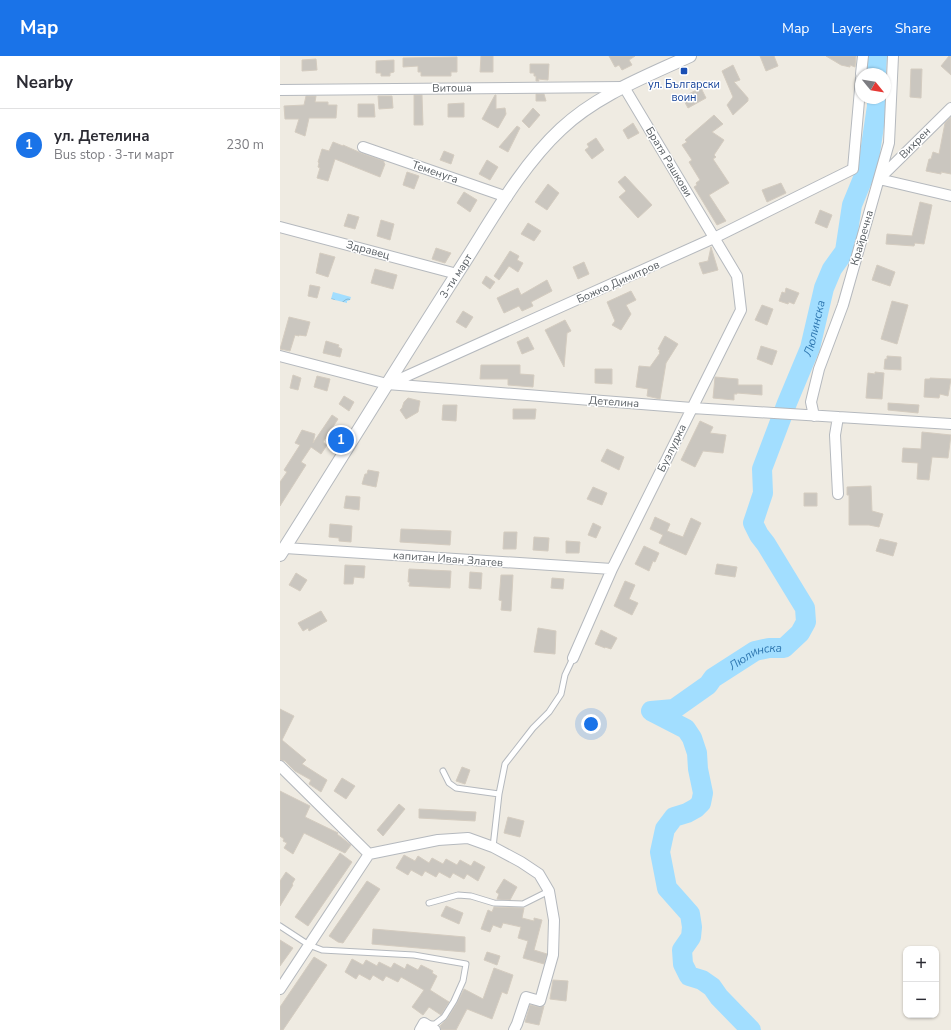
<!DOCTYPE html>
<meta charset="utf-8">
<style>
:root{--surface:#fff;--page:#f7f7f7;--text:#2b2b33;--muted:#7c7c81;--line:#e1e1e2;--accent:#1a73e8}
body{margin:0;font-family:"Nunito Sans",sans-serif;background:var(--page);color:var(--text)}
.controls{position:absolute;right:12px;bottom:12px;display:grid;overflow:hidden;border-radius:8px;box-shadow:0 1px 3px #0004}
.controls button{width:36px;height:36px;display:grid;place-items:center;padding:0;border:0;border-bottom:1px solid var(--line);background:var(--surface);color:var(--text);font:20px sans-serif}
.compass{position:absolute;left:575px;top:12px;width:36px;height:36px;border-radius:50%;background:var(--surface);box-shadow:0 1px 3px #0004;rotate:120deg}
.you{position:absolute;left:311px;top:668px;width:14px;height:14px;margin:-10px;border:3px solid #fff;border-radius:50%;background:#1a73e8;box-shadow:0 0 0 6px #1a73e833}
.badge{display:grid;place-items:center;width:26px;height:26px;border-radius:50%;background:var(--accent);color:#fff;font-size:13px;font-weight:700}
.pin{position:absolute;translate:-50% -50%;border:2px solid #fff;box-shadow:0 1px 4px #0006}
.list{margin:0;padding:0;list-style:none}
h2{display:flex;justify-content:space-between;align-items:center;height:52px;margin:0;padding:0 16px;font-size:17px}
h2 small{font-size:13px;font-weight:400;color:var(--muted)}
.list li{display:grid;grid-template-columns:26px 1fr auto;gap:12px;align-items:center;box-sizing:border-box;height:72px;padding:0 16px;border-top:1px solid var(--line)}
.list b{display:block;font-size:15px;white-space:nowrap}
.list p{margin:0;font-size:13px;white-space:nowrap;color:var(--muted)}
.list em{font-size:13px;font-style:normal;color:var(--muted)}
.map{position:relative;flex:none;width:671px;height:974px;overflow:hidden}
header{display:flex;align-items:center;gap:24px;box-sizing:border-box;height:56px;padding:0 20px;background:var(--accent);color:#fff}
header strong{font-size:19px}
nav{display:flex;gap:22px;margin-inline-start:auto;font-size:14px}
main{display:flex}
aside{flex:1;background:var(--surface)}
.map>svg:first-child{display:block}
.water{fill:url(#water-waves)}
.lines{fill:none;stroke-linecap:round;stroke-linejoin:round}
.river{stroke:#a2deff;stroke-width:20}
.building{fill:#cac6bf;stroke:#d4ccc0}
.service-casing{stroke:#b5b9be;stroke-width:7}
.minor-casing{stroke:#b5b9be;stroke-width:12}
.tertiary-casing{stroke:#b5b9be;stroke-width:14}
.service{stroke:#fff;stroke-width:5}
.minor{stroke:#fff;stroke-width:10}
.tertiary{stroke:#fff;stroke-width:12}
.transit-dot{fill:#1a4fb4;stroke:#fff;stroke-width:1.5}
.labels{text-anchor:middle;dominant-baseline:central;stroke-width:3;stroke-linejoin:round;paint-order:stroke}
.transit-label{font-size:11px;fill:#164399;stroke:#fff}
.street-label{font-size:11px;fill:#5a6065;stroke:#fff}
.water-label{font-size:12px;font-style:italic;fill:#327ab3;stroke:#fff}
</style>
<header>
<strong>Map</strong>
<nav><a>Map</a><a>Layers</a><a>Share</a></nav>
</header>
<main>
<aside>
<h2>Nearby<small></small></h2>
<ul class="list">
<li><span class="badge">1</span><div><b>ул. Детелина</b><p>Bus stop · 3-ти март</p></div><em>230 m</em></li>
</ul>
</aside>
<div class="map">
<svg width="671" height="974" viewBox="0 0 671 974">
<defs>
<pattern id="water-waves" width="16" height="10" patternUnits="userSpaceOnUse"><rect width="16" height="10" fill="#a2deff"/><path d="M0 5q4-4 8 0t8 0" fill="none" stroke="#87b7d2"/></pattern>
</defs>
<rect width="100%" height="100%" fill="#efebe2"/>
<path class="water" d="M 53,236 L 71,241 L 70,244 L 67,245 L 67,247 L 51,243 Z"/>
<g class="lines">
<g class="river">
<path d="M 596,18 L 597,0"/>
<path id="s1" d="M 471,974 L 439,941 L 432,931 L 422,924 L 409,920 L 403,908 L 402,894 L 411,881 L 412,871 L 410,858 L 387,832 L 380,796 L 385,773 L 394,761 L 407,757 L 416,752 L 421,747 L 423,737 L 418,713 L 417,697 L 412,682 L 406,673 L 371,655 L 394,653 L 428,629 L 433,622 L 475,595 L 489,592 L 504,592 L 520,577 L 526,566 L 525,552 L 486,488 L 479,479 L 473,467 L 483,437 L 482,413 L 507,347 L 530,292 L 544,232 L 552,213 L 565,195 L 572,149 L 588,110 L 597,50 L 597,42"/>
</g>
</g>
<path class="building" d="M 201,0 L 213,0 L 213,16 L 200,16 Z
M 329,0 L 355,0 L 349,4 L 352,9 L 342,14 L 339,9 L 335,11 Z
M 480,0 L 494,0 L 498,10 L 486,15 Z
M 546,0 L 576,0 L 575,11 L 570,9 L 570,11 L 561,9 Z
M 669,0 L 671,0 L 671,19 L 661,10 Z
M 177,1 L 177,16 L 171,16 L 171,20 L 141,20 L 141,16 L 138,16 L 138,10 L 123,11 L 123,2 Z
M 36,3 L 37,14 L 22,15 L 22,4 Z
M 114,4 L 114,16 L 110,17 L 110,20 L 101,20 L 101,17 L 96,17 L 96,5 Z
M 250,8 L 269,8 L 268,24 L 258,23 L 259,25 L 256,25 L 256,20 L 254,20 L 254,17 L 250,17 Z
M 453,9 L 460,24 L 454,26 L 468,42 L 468,45 L 453,59 L 447,49 L 453,41 L 442,15 Z
M 631,13 L 642,13 L 641,42 L 630,41 Z
M 421,32 L 426,42 L 408,52 L 402,41 Z
M 256,38 L 264,38 L 266,45 L 256,45 Z
M 134,39 L 142,39 L 143,69 L 134,69 Z
M 215,39 L 216,39 L 216,53 L 225,52 L 226,58 L 218,72 L 202,63 Z
M 26,40 L 36,40 L 35,46 L 48,46 L 48,49 L 57,49 L 56,62 L 29,62 L 25,80 L 15,76 L 19,63 L 5,63 L 4,50 L 24,49 Z
M 98,40 L 112,40 L 113,52 L 99,53 Z
M 184,47 L 184,61 L 168,61 L 168,48 Z
M 78,48 L 94,48 L 95,61 L 78,61 Z
M 253,52 L 260,59 L 249,72 L 242,65 Z
M 434,59 L 443,68 L 432,76 L 444,84 L 434,99 L 436,101 L 433,103 L 449,127 L 429,139 L 446,165 L 437,169 L 414,131 L 417,129 L 416,127 L 420,124 L 409,106 L 412,104 L 402,89 L 407,86 L 405,84 Z
M 671,61 L 671,118 L 661,116 L 661,118 L 646,115 L 649,103 L 651,103 L 653,96 L 659,98 L 665,67 Z
M 353,67 L 359,77 L 348,83 L 343,74 Z
M 237,70 L 240,72 L 228,96 L 219,91 Z
M 316,82 L 324,94 L 312,103 L 305,94 L 309,91 L 307,88 Z
M 53,86 L 63,90 L 63,89 L 81,97 L 104,105 L 104,107 L 105,108 L 100,121 L 55,103 L 48,125 L 37,122 L 40,112 L 38,111 L 39,107 L 38,106 L 42,93 L 49,95 Z
M 164,95 L 174,99 L 171,108 L 160,104 Z
M 207,104 L 218,111 L 210,124 L 199,118 Z
M 127,116 L 139,120 L 134,133 L 123,129 Z
M 345,120 L 372,149 L 358,162 L 339,141 L 346,135 L 338,126 Z
M 501,127 L 506,137 L 487,146 L 482,134 Z
M 268,128 L 279,137 L 267,154 L 255,146 Z
M 184,136 L 197,144 L 190,156 L 177,147 Z
M 640,146 L 652,149 L 644,188 L 635,187 L 634,190 L 606,188 L 607,178 L 632,180 Z
M 540,154 L 552,159 L 547,172 L 535,167 Z
M 68,158 L 79,161 L 75,173 L 64,170 Z
M 101,164 L 114,168 L 110,184 L 97,180 Z
M 248,167 L 261,175 L 254,185 L 241,178 Z
M 431,191 L 438,214 L 423,218 L 419,207 L 428,205 Z
M 156,192 L 171,197 L 165,207 L 152,203 Z
M 230,195 L 239,200 L 237,204 L 243,207 L 238,216 L 229,210 L 219,224 L 214,220 Z
M 40,197 L 55,201 L 48,221 L 36,217 Z
M 304,206 L 309,218 L 298,223 L 293,211 Z
M 597,209 L 615,216 L 610,230 L 592,224 Z
M 95,213 L 117,219 L 113,233 L 91,227 Z
M 206,220 L 215,226 L 210,233 L 202,227 Z
M 267,224 L 272,235 L 251,246 L 253,250 L 242,255 L 239,250 L 224,257 L 217,242 L 238,232 L 241,239 Z
M 30,229 L 40,231 L 37,242 L 28,240 Z
M 506,232 L 519,237 L 514,248 L 509,246 L 508,248 L 499,245 L 502,236 L 505,237 Z
M 351,235 L 356,244 L 346,249 L 351,258 L 341,274 L 332,269 L 335,265 L 327,246 Z
M 612,245 L 628,249 L 617,288 L 601,283 Z
M 482,249 L 493,253 L 487,269 L 475,264 Z
M 183,255 L 193,261 L 186,272 L 176,266 Z
M 9,261 L 30,266 L 26,280 L 19,279 L 19,280 L 15,279 L 10,295 L 0,293 Z
M 285,264 L 291,275 L 287,277 L 284,311 L 265,274 Z
M 385,280 L 398,288 L 386,307 L 380,343 L 367,340 L 368,333 L 356,331 L 359,310 L 370,311 L 380,297 L 379,296 L 380,294 L 378,293 Z
M 248,281 L 254,293 L 242,298 L 237,286 Z
M 46,285 L 59,289 L 58,291 L 62,293 L 60,301 L 43,297 Z
M 481,290 L 497,295 L 492,309 L 477,303 Z
M 607,300 L 621,301 L 621,314 L 604,313 L 605,303 L 607,303 Z
M 201,309 L 240,309 L 240,318 L 254,319 L 253,331 L 228,329 L 228,323 L 200,323 Z
M 315,313 L 332,313 L 332,328 L 315,327 Z
M 595,316 L 604,317 L 602,343 L 586,342 L 588,317 L 595,318 Z
M 13,319 L 21,322 L 18,334 L 10,332 Z
M 37,320 L 50,323 L 47,335 L 34,331 Z
M 435,321 L 458,323 L 458,329 L 482,329 L 482,339 L 457,337 L 457,338 L 454,338 L 454,344 L 433,342 Z
M 650,322 L 671,323 L 668,340 L 660,338 L 659,342 L 644,341 L 645,323 L 650,323 Z
M 64,340 L 74,346 L 69,355 L 59,348 Z
M 128,342 L 140,345 L 138,356 L 126,363 L 120,354 L 122,352 L 124,346 Z
M 608,347 L 639,349 L 638,357 L 608,354 Z
M 163,349 L 177,349 L 176,365 L 162,364 Z
M 233,353 L 256,353 L 255,363 L 233,363 Z
M 52,359 L 58,363 L 43,386 L 47,389 L 41,398 L 31,391 L 21,406 L 26,409 L 0,450 L 0,426 L 7,416 L 4,414 L 20,389 L 15,387 L 22,374 L 35,378 L 33,387 Z
M 420,365 L 433,371 L 430,377 L 446,379 L 443,397 L 423,395 L 415,411 L 401,404 Z
M 642,376 L 671,379 L 668,402 L 652,401 L 649,424 L 637,423 L 638,407 L 622,406 L 623,392 L 641,393 Z
M 327,393 L 344,401 L 339,414 L 321,405 Z
M 88,414 L 99,416 L 96,431 L 82,428 L 85,418 L 87,418 Z
M 591,430 L 592,455 L 603,458 L 599,471 L 589,469 L 569,469 L 569,439 L 567,439 L 567,431 Z
M 313,431 L 327,437 L 322,449 L 307,443 Z
M 524,437 L 537,437 L 537,450 L 524,450 Z
M 66,440 L 80,441 L 79,454 L 64,452 Z
M 375,461 L 390,468 L 387,475 L 403,481 L 411,462 L 421,467 L 406,499 L 379,487 L 383,479 L 370,473 Z
M 313,467 L 321,471 L 316,482 L 308,479 Z
M 50,468 L 72,470 L 71,486 L 59,485 L 59,482 L 49,481 Z
M 121,473 L 171,475 L 170,489 L 120,486 Z
M 224,476 L 237,476 L 236,493 L 223,493 Z
M 254,481 L 269,482 L 268,495 L 253,494 Z
M 600,483 L 617,487 L 613,500 L 596,495 Z
M 286,485 L 300,486 L 299,497 L 286,497 Z
M 364,490 L 379,497 L 375,506 L 373,505 L 369,515 L 355,508 Z
M 437,508 L 457,511 L 455,521 L 435,518 Z
M 65,509 L 85,510 L 84,522 L 74,521 L 73,528 L 64,528 Z
M 129,513 L 171,515 L 170,532 L 129,530 L 130,526 L 128,526 Z
M 190,516 L 202,517 L 201,533 L 189,532 Z
M 16,517 L 27,524 L 20,535 L 9,529 Z
M 221,519 L 233,519 L 231,555 L 221,554 L 222,545 L 219,544 Z
M 272,522 L 284,523 L 283,533 L 271,532 Z
M 345,525 L 355,529 L 349,543 L 358,547 L 352,559 L 334,550 Z
M 41,555 L 47,565 L 29,575 L 28,572 L 23,575 L 18,567 Z
M 258,572 L 276,575 L 275,598 L 254,596 Z
M 321,574 L 337,582 L 331,593 L 325,591 L 325,592 L 315,588 Z
M 0,653 L 14,660 L 2,684 L 26,704 L 22,708 L 47,724 L 41,736 L 29,728 L 31,724 L 15,715 L 5,705 L 0,704 Z
M 182,711 L 190,714 L 185,728 L 176,725 Z
M 62,722 L 75,730 L 66,743 L 54,735 Z
M 0,735 L 30,750 L 25,761 L 58,777 L 57,778 L 71,789 L 65,797 L 24,777 L 13,798 L 4,792 L 7,787 L 3,785 L 4,783 L 0,780 Z
M 119,748 L 125,753 L 103,780 L 97,774 Z
M 139,753 L 196,756 L 195,765 L 139,762 Z
M 228,761 L 244,765 L 240,781 L 224,777 Z
M 60,797 L 72,806 L 28,870 L 15,861 Z
M 124,799 L 135,805 L 138,800 L 149,807 L 152,802 L 163,808 L 166,803 L 177,809 L 180,804 L 191,810 L 194,805 L 205,811 L 198,825 L 187,818 L 184,823 L 173,817 L 170,822 L 159,816 L 156,821 L 145,815 L 142,820 L 131,814 L 128,819 L 116,812 Z
M 6,816 L 15,823 L 12,828 L 13,829 L 0,850 L 0,825 Z
M 224,823 L 237,831 L 230,844 L 217,843 L 219,838 L 216,836 Z
M 87,825 L 100,833 L 63,887 L 58,886 L 49,880 Z
M 166,850 L 183,857 L 179,868 L 161,860 Z
M 214,851 L 244,852 L 242,862 L 254,865 L 254,862 L 262,864 L 254,894 L 267,898 L 264,908 L 243,902 L 248,885 L 238,882 L 241,871 L 223,867 L 221,872 L 213,869 L 210,876 L 201,873 L 208,854 L 212,856 Z
M 93,873 L 185,881 L 185,896 L 92,888 Z
M 0,884 L 13,892 L 0,910 Z
M 207,896 L 220,900 L 217,909 L 204,904 Z
M 34,901 L 47,909 L 3,974 L 0,974 L 0,951 Z
M 72,903 L 83,909 L 86,904 L 97,910 L 99,906 L 111,912 L 114,907 L 125,913 L 127,908 L 138,914 L 141,909 L 153,915 L 152,917 L 157,920 L 150,934 L 169,946 L 161,959 L 149,951 L 143,959 L 132,951 L 144,934 L 121,921 L 118,926 L 106,920 L 103,925 L 93,919 L 90,924 L 79,918 L 76,923 L 65,916 Z
M 214,912 L 233,919 L 227,938 L 222,936 L 212,963 L 187,953 L 176,974 L 161,974 L 160,970 L 167,963 L 177,947 L 184,933 L 203,943 Z
M 273,924 L 288,925 L 286,945 L 270,943 Z
M 250,949 L 259,951 L 264,950 L 259,969 L 245,966 Z"/>
<g class="lines">
<defs>
<path id="service" d="M 163,715 L 169,727 L 176,732 L 219,738
M 213,791 L 219,738 L 225,708 L 253,672 L 269,656 L 281,638 L 285,619 L 293,602
M 149,847 L 178,839 L 191,840 L 214,847 L 243,848 L 269,835
M 0,870 L 29,889 L 42,894 L 134,899 L 186,908 L 183,925 L 174,945 L 164,961 L 155,968 L 148,968"/>
<path id="minor" d="M 581,18 L 583,0
M 0,34 L 344,31 L 457,220 L 461,254 L 332,513 L 293,602
M 83,91 L 227,141
M 600,122 L 671,52
M 599,123 L 671,140
M 0,171 L 177,218
M 0,300 L 107,328 L 412,352 L 671,368
M 109,328 L 434,182 L 573,113 L 581,22
M 534,360 L 531,346 L 539,313 L 563,249 L 609,87 L 613,0
M 558,361 L 555,379 L 558,438
M 5,492 L 332,513
M 0,710 L 89,798
M 0,933 L 89,798 L 158,784 L 188,782 L 213,791 L 241,806 L 259,818 L 269,835 L 274,864 L 273,899 L 260,945 L 246,941 L 237,968 L 234,974
M 140,974 L 144,967 L 155,974"/>
<g id="tertiary">
<path id="s2" d="M 0,499 C 61,403 120,306 182,210 C 211,165 241,110 281,73 C 317,39 365,21 410,0"/>
</g>
</defs>
<use href="#service" class="service-casing"/>
<use href="#minor" class="minor-casing"/>
<use href="#tertiary" class="tertiary-casing"/>
<use href="#service" class="service"/>
<use href="#minor" class="minor"/>
<use href="#tertiary" class="tertiary"/>
</g>
<rect class="transit-dot" x="400" y="11" width="8" height="8" rx="2"/>
<g class="labels">
<g class="transit-label">
<text x="404" y="28">ул. Български<tspan x="404" dy="13">воин</tspan></text>
</g>
<g class="street-label">
<text transform="translate(172 32) rotate(-1)">Витоша</text>
<text transform="translate(635 87) rotate(-45)">Вихрен</text>
<text transform="translate(389 106) rotate(59)">Братя Рашкови</text>
<text transform="translate(155 116) rotate(19)">Теменуга</text>
<text transform="translate(582 182) rotate(-74)">Крайречна</text>
<text transform="translate(88 194) rotate(15)">Здравец</text>
<text stroke="none"><textPath href="#s2" startOffset="330">3-ти март</textPath></text>
<text transform="translate(338 226) rotate(-24)">Божко Димитров</text>
<text transform="translate(334 346) rotate(4)">Детелина</text>
<text transform="translate(392 392) rotate(-64)">Бузлуджа</text>
<text transform="translate(168 503) rotate(4)">капитан Иван Златев</text>
</g>
<g class="water-label">
<text stroke="none"><textPath href="#s1" startOffset="915">Люлинска</textPath></text>
<text stroke="none"><textPath href="#s1" startOffset="530">Люлинска</textPath></text>
</g>
</g>
</svg>
<div class="controls">
<button>+</button>
<button>−</button>
</div>
<svg class="compass" viewBox="-18 -18 36 36"><path d="M0-13l5 13h-10z" fill="#e53935"/><path d="M0 13l5-13h-10z" fill="#7c7c81"/></svg>
<div class="you"></div>
<div class="pin badge" style="left:61px;top:384px">1</div>
</div>
</main>
